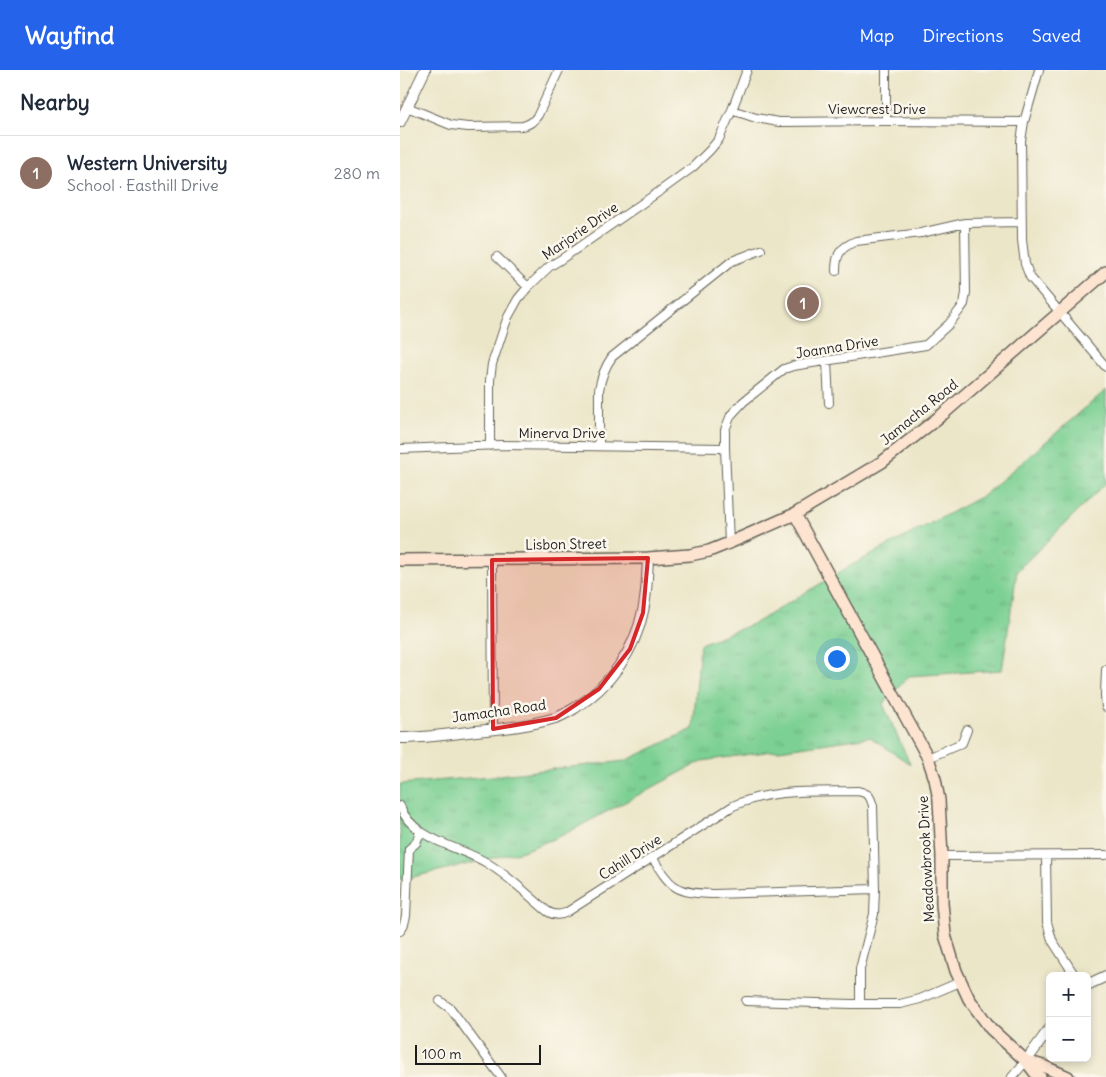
<!DOCTYPE html>
<meta charset="utf-8">
<style>
:root{--surface:#fff;--page:#f2f2f3;--text:#1f2937;--muted:#747a83;--line:#e0e1e3;--accent:#2563eb}
body{margin:0;font-family:Delius,sans-serif;background:var(--page);color:var(--text)}
.controls{position:absolute;right:15px;bottom:15px;display:grid;overflow:hidden;border-radius:8px;box-shadow:0 2px 8px #0003}
.controls button{width:45px;height:45px;display:grid;place-items:center;padding:0;border:0;border-bottom:1px solid var(--line);background:var(--surface);color:var(--text);font:25px sans-serif}
.scale{position:absolute;left:15px;bottom:12px;width:126px;box-sizing:border-box;padding-left:5px;border:2px solid #1c1c1c;border-top:0;font-size:14px;line-height:18px;white-space:nowrap;color:#1c1c1c;-webkit-text-stroke:4px #fbf7ec;paint-order:stroke}
.you{position:absolute;left:436px;top:588px;width:18px;height:18px;margin:-12px;border:4px solid #fff;border-radius:50%;background:#1a73e8;box-shadow:0 0 0 8px #1a73e833}
.badge{display:grid;place-items:center;width:32px;height:32px;border-radius:50%;background:var(--accent);color:#fff;font-size:16px;font-weight:700}
.pin{position:absolute;translate:-50% -50%;border:2px solid #fff;box-shadow:0 1px 5px #0006}
.list{margin:0;padding:0;list-style:none}
h2{display:flex;justify-content:space-between;align-items:center;height:65px;margin:0;padding:0 20px;font-size:21px}
h2 small{font-size:16px;font-weight:400;color:var(--muted)}
.list li{display:grid;grid-template-columns:32px 1fr auto;gap:15px;align-items:center;box-sizing:border-box;height:75px;padding:0 20px;border-top:1px solid var(--line)}
.list b{display:block;font-size:19px;white-space:nowrap}
.list p{margin:0;font-size:16px;white-space:nowrap;color:var(--muted)}
.list em{font-size:16px;font-style:normal;color:var(--muted)}
.map{position:relative;flex:none;width:706px;height:1007px;overflow:hidden}
header{display:flex;align-items:center;gap:30px;box-sizing:border-box;height:70px;padding:0 25px;background:var(--accent);color:#fff}
header strong{font-size:24px}
nav{display:flex;gap:28px;margin-inline-start:auto;font-size:18px}
main{display:flex}
aside{flex:1;background:var(--surface)}
.map>svg:first-child{display:block}
.grass{fill:url(#grass-tufts);stroke:#4c7658}
.lines{fill:none;stroke-linecap:round;stroke-linejoin:round}
.minor-casing{stroke:#656359;stroke-width:10}
.tertiary-casing{stroke:#656359;stroke-width:12}
.secondary-casing{stroke:#656359;stroke-width:14}
.minor{stroke:#fff;stroke-width:8}
.tertiary{stroke:#fff;stroke-width:10}
.secondary{stroke:#fde4d1;stroke-width:11}
.marked{fill:#d62828;fill-opacity:0.2;stroke:#d62828;stroke-width:4;stroke-linejoin:round}
.labels{text-anchor:middle;dominant-baseline:central;stroke-width:5;stroke-linejoin:round;paint-order:stroke}
.street-label{font-size:14px;fill:#1c1c1c;stroke:#fbf7ec}
</style>
<header>
<strong>Wayfind</strong>
<nav><a>Map</a><a>Directions</a><a>Saved</a></nav>
</header>
<main>
<aside>
<h2>Nearby<small></small></h2>
<ul class="list">
<li><span class="badge" style="background:#8d6e63">1</span><div><b>Western University</b><p>School · Easthill Drive</p></div><em>280 m</em></li>
</ul>
</aside>
<div class="map">
<svg width="706" height="1007" viewBox="0 0 706 1007">
<defs>
<pattern id="grass-tufts" width="24" height="20" patternUnits="userSpaceOnUse" patternTransform="scale(1.25)"><rect width="24" height="20" fill="#7cd093"/><path d="M3 7l-1-3M5 7V3M7 7l1-3M15 17l-1-3M17 17v-4M19 17l1-3" fill="none" stroke="#6bb27e"/></pattern>
</defs>
<rect width="100%" height="100%" fill="#fbf7ec"/>
<filter id="ink" filterUnits="userSpaceOnUse"><feTurbulence type="fractalNoise" baseFrequency=".02" numOctaves="2"/><feDisplacementMap in="SourceGraphic" scale="10" xChannelSelector="R" yChannelSelector="G"/><feConvolveMatrix kernelMatrix="1 2 1 2 8 2 1 2 1" color-interpolation-filters="sRGB"/></filter>
<filter id="wash" filterUnits="userSpaceOnUse"><feTurbulence type="fractalNoise" baseFrequency=".0096" numOctaves="4" result="noise"/><feDisplacementMap in="SourceGraphic" scale="20" xChannelSelector="R" yChannelSelector="G"/><feGaussianBlur stdDeviation="1.12" result="paint"/><feColorMatrix in="noise" values="0 0 0 0 0 0 0 0 0 0 0 0 0 0 0 0 0 1.4 0 .05"/><feComposite in="paint" operator="in"/></filter>
<g filter="url(#wash)">
<rect width="100%" height="100%" fill="#ece6c9"/>
<path class="grass" d="M 706,320 L 706,413 L 617,501 L 602,600 L 509,606 L 483,634 L 510,694 L 470,667 L 302,691 L 163,765 L 123,781 L 0,810 L 0,714 L 92,706 L 225,691 L 293,659 L 300,574 L 355,553 L 450,496 L 584,425 Z"/>
</g>
<g filter="url(#ink)">
<g class="lines">
<defs>
<path id="minor" d="M 486,0 L 486,51
M 639,0 L 624,52 L 621,71 L 622,170 L 625,194 L 630,207 L 706,297
M 7,37 L 51,55 L 68,57 L 123,56 C 130,54 133,52 138,45 L 159,0
M 332,40 L 356,48 L 379,52 L 486,51 L 624,52
M 97,187 L 128,217
M 436,201 C 436,184 440,178 456,171 L 521,163 L 565,153 L 621,152
M 427,291 L 429,333
M 90,376 L 90,310 L 92,294 L 105,255 L 108,247 L 118,229 L 128,217 L 150,196 L 160,190 L 260,121 L 293,97 L 310,80 L 319,69 L 332,40 L 347,0
M 199,376 L 199,320 C 201,308 204,298 212,287 L 332,191 L 361,180
M 0,379 L 100,375 L 325,378
M 329,473 L 325,378 L 325,360 L 331,345 L 343,332 L 384,299 L 393,296 L 526,275 L 549,254 L 559,241 L 564,234 L 566,223 L 565,153
M 92,490 L 93,659
M 706,600 L 705,625 L 706,637
M 528,688 L 562,673 L 567,660
M 0,736 C 12,770 59,776 87,793 C 109,806 127,824 147,841 C 153,845 160,846 167,842 L 333,736 C 372,718 416,722 458,721 C 469,724 470,725 473,736 L 475,819 L 474,844 L 460,899 L 460,934
M 542,786 L 706,785
M 646,786 L 647,852 L 652,870 L 675,906
M 252,787 C 271,818 275,823 313,824 L 475,819
M 0,861 L 4,854 L 6,846 L 9,779 L 16,773 L 20,762
M 40,931 L 51,939 L 101,1007
M 346,931 L 452,934 L 500,934 L 520,929 L 560,912
M 612,1007 L 626,991"/>
<path id="tertiary" d="M 0,52 L 25,0
M 0,668 C 25,668 51,664 76,661 C 102,659 129,656 155,648 C 162,646 168,642 175,638 C 209,617 235,581 243,541 C 247,524 247,506 248,488
M 687,915 L 706,906
M 626,991 L 650,958"/>
<path id="secondary" d="M 395,444 L 528,688 L 535,709 L 539,730 L 542,786 L 542,833 L 545,865 L 556,901 L 569,929 L 591,959 L 626,991 L 636,1004 L 640,1007
M 0,490 L 248,488 L 290,485 L 309,481 L 329,473 L 395,444 L 482,392 L 543,344 L 706,202
M 626,991 L 643,996 L 668,1007"/>
</defs>
<use href="#minor" class="minor-casing"/>
<use href="#tertiary" class="tertiary-casing"/>
<use href="#secondary" class="secondary-casing"/>
<use href="#minor" class="minor"/>
<use href="#tertiary" class="tertiary"/>
<use href="#secondary" class="secondary"/>
</g>
</g>
<path class="marked" d="M 248,488 L 243,543 L 230,579 L 199,619 L 156,648 L 93,659 L 92,490 Z"/>
<g class="labels">
<g class="street-label">
<text x="477" y="39">Viewcrest Drive</text>
<text transform="translate(180 161) rotate(-35)">Marjorie Drive</text>
<text transform="translate(437 277) rotate(-9)">Joanna Drive</text>
<text transform="translate(519 342) rotate(-39)">Jamacha Road</text>
<text x="162" y="363">Minerva Drive</text>
<text transform="translate(166 474) rotate(-1)">Lisbon Street</text>
<text transform="translate(99 641) rotate(-8)">Jamacha Road</text>
<text transform="translate(230 787) rotate(-33)">Cahill Drive</text>
<text transform="translate(526 789) rotate(-93)">Meadowbrook Drive</text>
</g>
</g>
</svg>
<div class="controls">
<button>+</button>
<button>−</button>
</div>
<div class="scale">100 m</div>
<div class="you"></div>
<div class="pin badge" style="left:403px;top:233px;background:#8d6e63">1</div>
</div>
</main>
